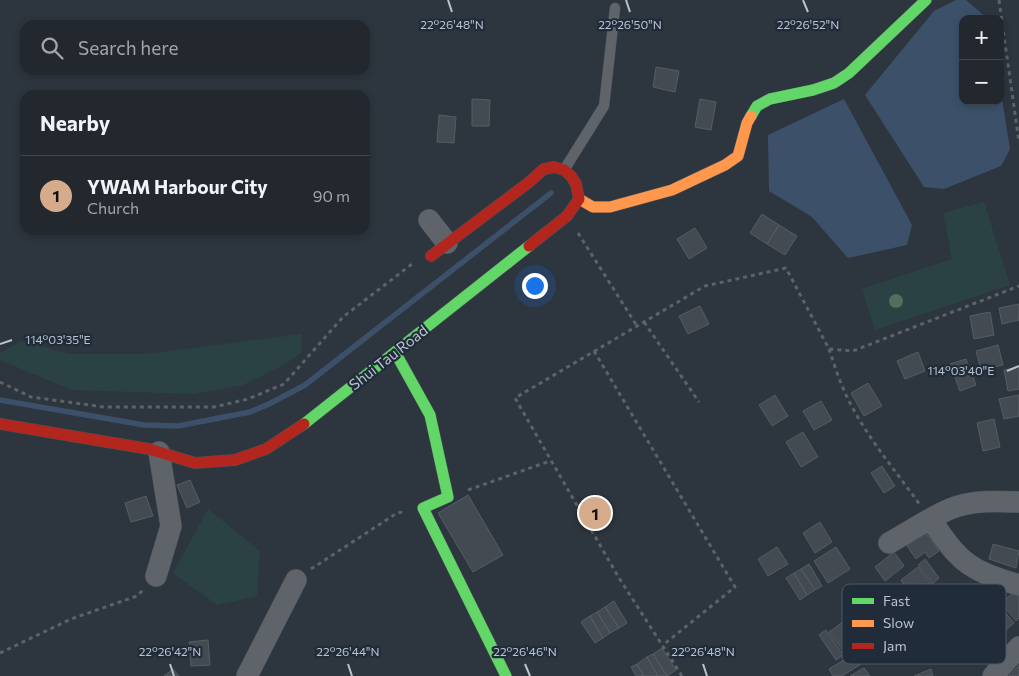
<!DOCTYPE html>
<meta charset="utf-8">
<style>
:root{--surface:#22282e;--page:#2a3036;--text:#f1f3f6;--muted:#a2a6aa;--line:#3f444a;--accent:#d6ab8b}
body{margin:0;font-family:Commissioner,sans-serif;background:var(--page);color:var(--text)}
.controls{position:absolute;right:15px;top:15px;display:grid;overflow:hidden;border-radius:10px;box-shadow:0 2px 8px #0003}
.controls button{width:45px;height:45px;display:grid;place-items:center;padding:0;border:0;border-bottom:1px solid var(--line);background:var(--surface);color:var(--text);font:25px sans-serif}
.you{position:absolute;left:534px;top:285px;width:18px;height:18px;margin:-12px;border:4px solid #fff;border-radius:50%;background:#1a73e8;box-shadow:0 0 0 8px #1a73e833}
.badge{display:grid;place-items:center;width:32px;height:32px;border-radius:50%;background:var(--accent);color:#111;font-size:16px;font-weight:700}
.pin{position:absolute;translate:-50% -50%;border:2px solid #fff;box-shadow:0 1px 5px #0006}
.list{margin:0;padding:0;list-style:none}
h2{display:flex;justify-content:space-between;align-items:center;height:65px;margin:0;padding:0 20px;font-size:21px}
h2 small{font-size:16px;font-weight:400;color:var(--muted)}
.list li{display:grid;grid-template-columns:32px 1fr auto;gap:15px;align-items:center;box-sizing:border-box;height:80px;padding:0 20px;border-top:1px solid var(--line)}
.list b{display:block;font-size:19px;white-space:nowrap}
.list p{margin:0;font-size:16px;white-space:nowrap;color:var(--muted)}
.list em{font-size:16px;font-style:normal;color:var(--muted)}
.icon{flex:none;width:28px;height:28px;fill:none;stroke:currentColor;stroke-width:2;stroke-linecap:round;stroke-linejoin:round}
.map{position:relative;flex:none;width:1019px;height:676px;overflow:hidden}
.search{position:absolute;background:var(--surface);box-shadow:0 2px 8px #0003;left:20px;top:20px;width:350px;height:55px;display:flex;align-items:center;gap:12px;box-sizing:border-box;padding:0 18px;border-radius:15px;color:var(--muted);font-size:19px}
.panel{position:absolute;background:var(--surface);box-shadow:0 2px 8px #0003;left:20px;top:90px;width:350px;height:145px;border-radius:15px}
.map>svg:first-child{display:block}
.green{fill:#2a4244}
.water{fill:#3c5169}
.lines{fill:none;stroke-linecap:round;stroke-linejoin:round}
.stream{stroke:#3c5169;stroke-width:5.5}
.building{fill:#434a51;stroke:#565c65}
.lane-casing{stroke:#4c5158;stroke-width:11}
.street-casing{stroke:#4c5158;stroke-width:22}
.fast-casing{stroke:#4c5158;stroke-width:12}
.slow-casing{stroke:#4c5158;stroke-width:12}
.jam-casing{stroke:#4c5158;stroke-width:12}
.path{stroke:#5c6267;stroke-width:3;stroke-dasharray:4 4;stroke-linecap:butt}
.lane{stroke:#5f646b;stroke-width:10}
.street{stroke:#5f646b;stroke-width:21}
.fast{stroke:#63d668;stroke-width:11}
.slow{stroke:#ff974d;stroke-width:11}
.jam{stroke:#b3261e;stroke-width:11}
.tree{fill:#526f5e}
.ticks{fill:none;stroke:#b9c2cd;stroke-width:2}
.labels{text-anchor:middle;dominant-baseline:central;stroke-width:4.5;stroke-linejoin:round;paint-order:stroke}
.street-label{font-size:15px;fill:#b9c2cd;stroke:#202c39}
.key{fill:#202c39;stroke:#4e5965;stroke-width:1}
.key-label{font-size:14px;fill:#b9c2cd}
.ticks-label{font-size:12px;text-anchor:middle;fill:#b9c2cd;stroke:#202c39;stroke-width:4.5;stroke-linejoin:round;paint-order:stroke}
</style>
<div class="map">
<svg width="1019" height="676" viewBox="0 0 1019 676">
<rect width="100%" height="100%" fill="#2d353e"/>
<path class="green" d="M 984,202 L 1010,285 L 875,330 L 862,289 L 952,259 L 943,213 Z
M 302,334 L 301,353 L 284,365 L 243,385 L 192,394 L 72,390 L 0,360 L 0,353 L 21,341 L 70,354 L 145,354 Z
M 208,509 L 260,551 L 257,596 L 217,605 L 173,573 Z"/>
<path class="water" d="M 956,0 L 966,0 L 988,19 L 963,19 L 963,101 L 1000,101 L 1000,86 L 1010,149 L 1001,166 L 944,189 L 924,187 L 865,95 L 934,11 Z
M 844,99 L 912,225 L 907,245 L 848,258 L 812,217 L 769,191 L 768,135 Z"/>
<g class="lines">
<path class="stream" d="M 0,400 L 144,425 L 178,426 L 250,412 L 269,404 L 305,385 L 551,193"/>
</g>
<path class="building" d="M 656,67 L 679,71 L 675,92 L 653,87 Z
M 472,99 L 490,100 L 489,126 L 472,126 Z
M 700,99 L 716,102 L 711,130 L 695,127 Z
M 439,115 L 456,117 L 454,143 L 437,142 Z
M 762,214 L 779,225 L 767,244 L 750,233 Z
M 779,225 L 797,236 L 785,255 L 767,244 Z
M 695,228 L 707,248 L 689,259 L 677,239 Z
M 1019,304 L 1019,320 L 1002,324 L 999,308 Z
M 700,306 L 709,324 L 688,334 L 679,316 Z
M 990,312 L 994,335 L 974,339 L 970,316 Z
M 998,345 L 1003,365 L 981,370 L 976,351 Z
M 918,352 L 925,371 L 905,379 L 897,361 Z
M 966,359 L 976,385 L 960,391 L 950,364 Z
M 1019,367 L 1019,389 L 1008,391 L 1004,370 Z
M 868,383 L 882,406 L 864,416 L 851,393 Z
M 775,395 L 788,416 L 772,426 L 759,405 Z
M 1019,395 L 1019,416 L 1004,419 L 999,399 Z
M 821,401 L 832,420 L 814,430 L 803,411 Z
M 994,419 L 1000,447 L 983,451 L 977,423 Z
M 803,432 L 818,457 L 801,467 L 786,442 Z
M 882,466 L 895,486 L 884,493 L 871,473 Z
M 190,480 L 200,502 L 187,508 L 177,485 Z
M 468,495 L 503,555 L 473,572 L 438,513 Z
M 146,496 L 153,516 L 131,522 L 125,503 Z
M 820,522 L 832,542 L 815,553 L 803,533 Z
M 925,532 L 939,551 L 929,558 L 925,552 L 916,559 L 907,546 Z
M 993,544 L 1019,551 L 1016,568 L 989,559 Z
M 777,547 L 788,564 L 768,576 L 758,559 Z
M 836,547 L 850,569 L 828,583 L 814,561 Z
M 894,552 L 904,566 L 885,581 L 875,567 Z
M 925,559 L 939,578 L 932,584 L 918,565 Z
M 809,564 L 822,586 L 815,590 L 801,569 Z
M 918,567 L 930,584 L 913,597 L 901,580 Z
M 801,569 L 815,590 L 807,595 L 794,573 Z
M 794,573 L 807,595 L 800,600 L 786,578 Z
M 1017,590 L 1019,592 L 1019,618 L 1016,621 L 1001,603 Z
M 614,601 L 627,623 L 619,628 L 605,607 Z
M 999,605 L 1014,623 L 999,636 L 984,618 Z
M 605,607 L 619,628 L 610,633 L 597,612 Z
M 597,612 L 610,633 L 603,638 L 590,616 Z
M 590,616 L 603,638 L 595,643 L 581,622 Z
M 843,622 L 859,644 L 845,654 L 829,632 Z
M 826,630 L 843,655 L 836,660 L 819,635 Z
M 208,640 L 210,665 L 191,666 L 189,642 Z
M 662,648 L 676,670 L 667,676 L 653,654 Z
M 653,654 L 667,676 L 658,676 L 647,657 Z
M 854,654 L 861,664 L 842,676 L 833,676 L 829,669 Z
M 647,657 L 658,676 L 644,676 L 637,664 Z
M 637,664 L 644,676 L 636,676 L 631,667 Z
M 1019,665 L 1019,676 L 1009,676 Z
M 864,668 L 870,676 L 850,676 Z
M 173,669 L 179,676 L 164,676 Z
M 931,669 L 933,676 L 914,676 Z"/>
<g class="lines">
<defs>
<path id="lane" d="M 564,170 L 604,106 L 615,8"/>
<path id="street" d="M 429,220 L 447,243
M 931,520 C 939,531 947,544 957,554 C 972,571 998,579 1019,585
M 889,543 C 909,532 929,518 950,509 C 971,500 997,501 1019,502
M 156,576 L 171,526 L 159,452
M 247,676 L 296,580
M 993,676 L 1019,647"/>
<path id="fast" d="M 751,116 L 757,106 L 770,99 L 813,90 L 834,83 L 849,73 L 926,0
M 395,352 L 430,415 L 448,497 L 423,508 L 506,676
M 304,424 L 529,246"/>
<path id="slow" d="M 579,199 L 593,207 L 610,207 L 672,190 L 725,165 L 738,156 L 747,123 L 751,116"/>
<path id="jam" d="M 431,256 L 528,183 L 544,169 L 554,167 L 564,170 L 571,176 L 576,184 L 579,199 L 567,216 L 529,246
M 0,424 L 149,449 L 195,463 L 235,460 L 266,449 L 304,424"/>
</defs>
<use href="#lane" class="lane-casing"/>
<use href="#street" class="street-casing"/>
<use href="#fast" class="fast-casing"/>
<use href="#slow" class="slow-casing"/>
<use href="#jam" class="jam-casing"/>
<path class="path" d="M 999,0 L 1019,142
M 578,233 L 637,326
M 644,322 L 699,402
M 829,349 C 835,367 841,386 850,403 C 869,440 896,471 920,505
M 594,351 L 735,587 L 663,645
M 0,382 L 31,397 L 104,407 L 214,407 L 248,399 L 284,384 L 343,317 L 412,264
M 468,490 L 550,461
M 311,569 L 397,513 L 403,512
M 0,653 L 71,619 L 137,596 L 144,589
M 682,676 L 619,578 L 515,398 L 705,286 L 786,268 L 829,349 L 853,351 L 1019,286"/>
<use href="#lane" class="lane"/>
<use href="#street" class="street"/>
<use href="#fast" class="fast"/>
<use href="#slow" class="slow"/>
<use href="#jam" class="jam"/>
</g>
<circle class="tree" cx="896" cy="301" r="7"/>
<path class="ticks" d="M 448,0 L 452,12M 626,0 L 630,12M 803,0 L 808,12M 0,344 L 12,340M 1007,371 L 1019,366M 170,664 L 174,676M 348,664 L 352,676M 525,664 L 530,676M 703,664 L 707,676"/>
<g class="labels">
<g class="street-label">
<text transform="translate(388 357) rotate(-38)">Shui Tau Road</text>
</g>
</g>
<rect x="842" y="584" width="164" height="80" rx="8" class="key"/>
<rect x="852" y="598" width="22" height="6" fill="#63d668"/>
<rect x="852" y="620" width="22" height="7" fill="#ff974d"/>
<rect x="852" y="643" width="22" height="6" fill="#b3261e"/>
<g class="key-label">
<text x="883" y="606">Fast</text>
<text x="883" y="628">Slow</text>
<text x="883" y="651">Jam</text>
</g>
<g class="ticks-label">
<text x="452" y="29">22°26'48"N</text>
<text x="630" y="29">22°26'50"N</text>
<text x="808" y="29">22°26'52"N</text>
<text x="58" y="344">114°03'35"E</text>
<text x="961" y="375">114°03'40"E</text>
<text x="170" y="656">22°26'42"N</text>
<text x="348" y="656">22°26'44"N</text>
<text x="525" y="656">22°26'46"N</text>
<text x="703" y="656">22°26'48"N</text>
</g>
</svg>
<div class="controls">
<button>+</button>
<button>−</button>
</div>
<div class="you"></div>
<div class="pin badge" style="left:595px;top:513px">1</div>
<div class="search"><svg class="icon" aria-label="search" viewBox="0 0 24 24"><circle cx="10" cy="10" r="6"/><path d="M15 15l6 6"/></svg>Search here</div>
<section class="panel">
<h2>Nearby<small></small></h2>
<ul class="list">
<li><span class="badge">1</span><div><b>YWAM Harbour City</b><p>Church</p></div><em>90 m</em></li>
</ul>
</section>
</div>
